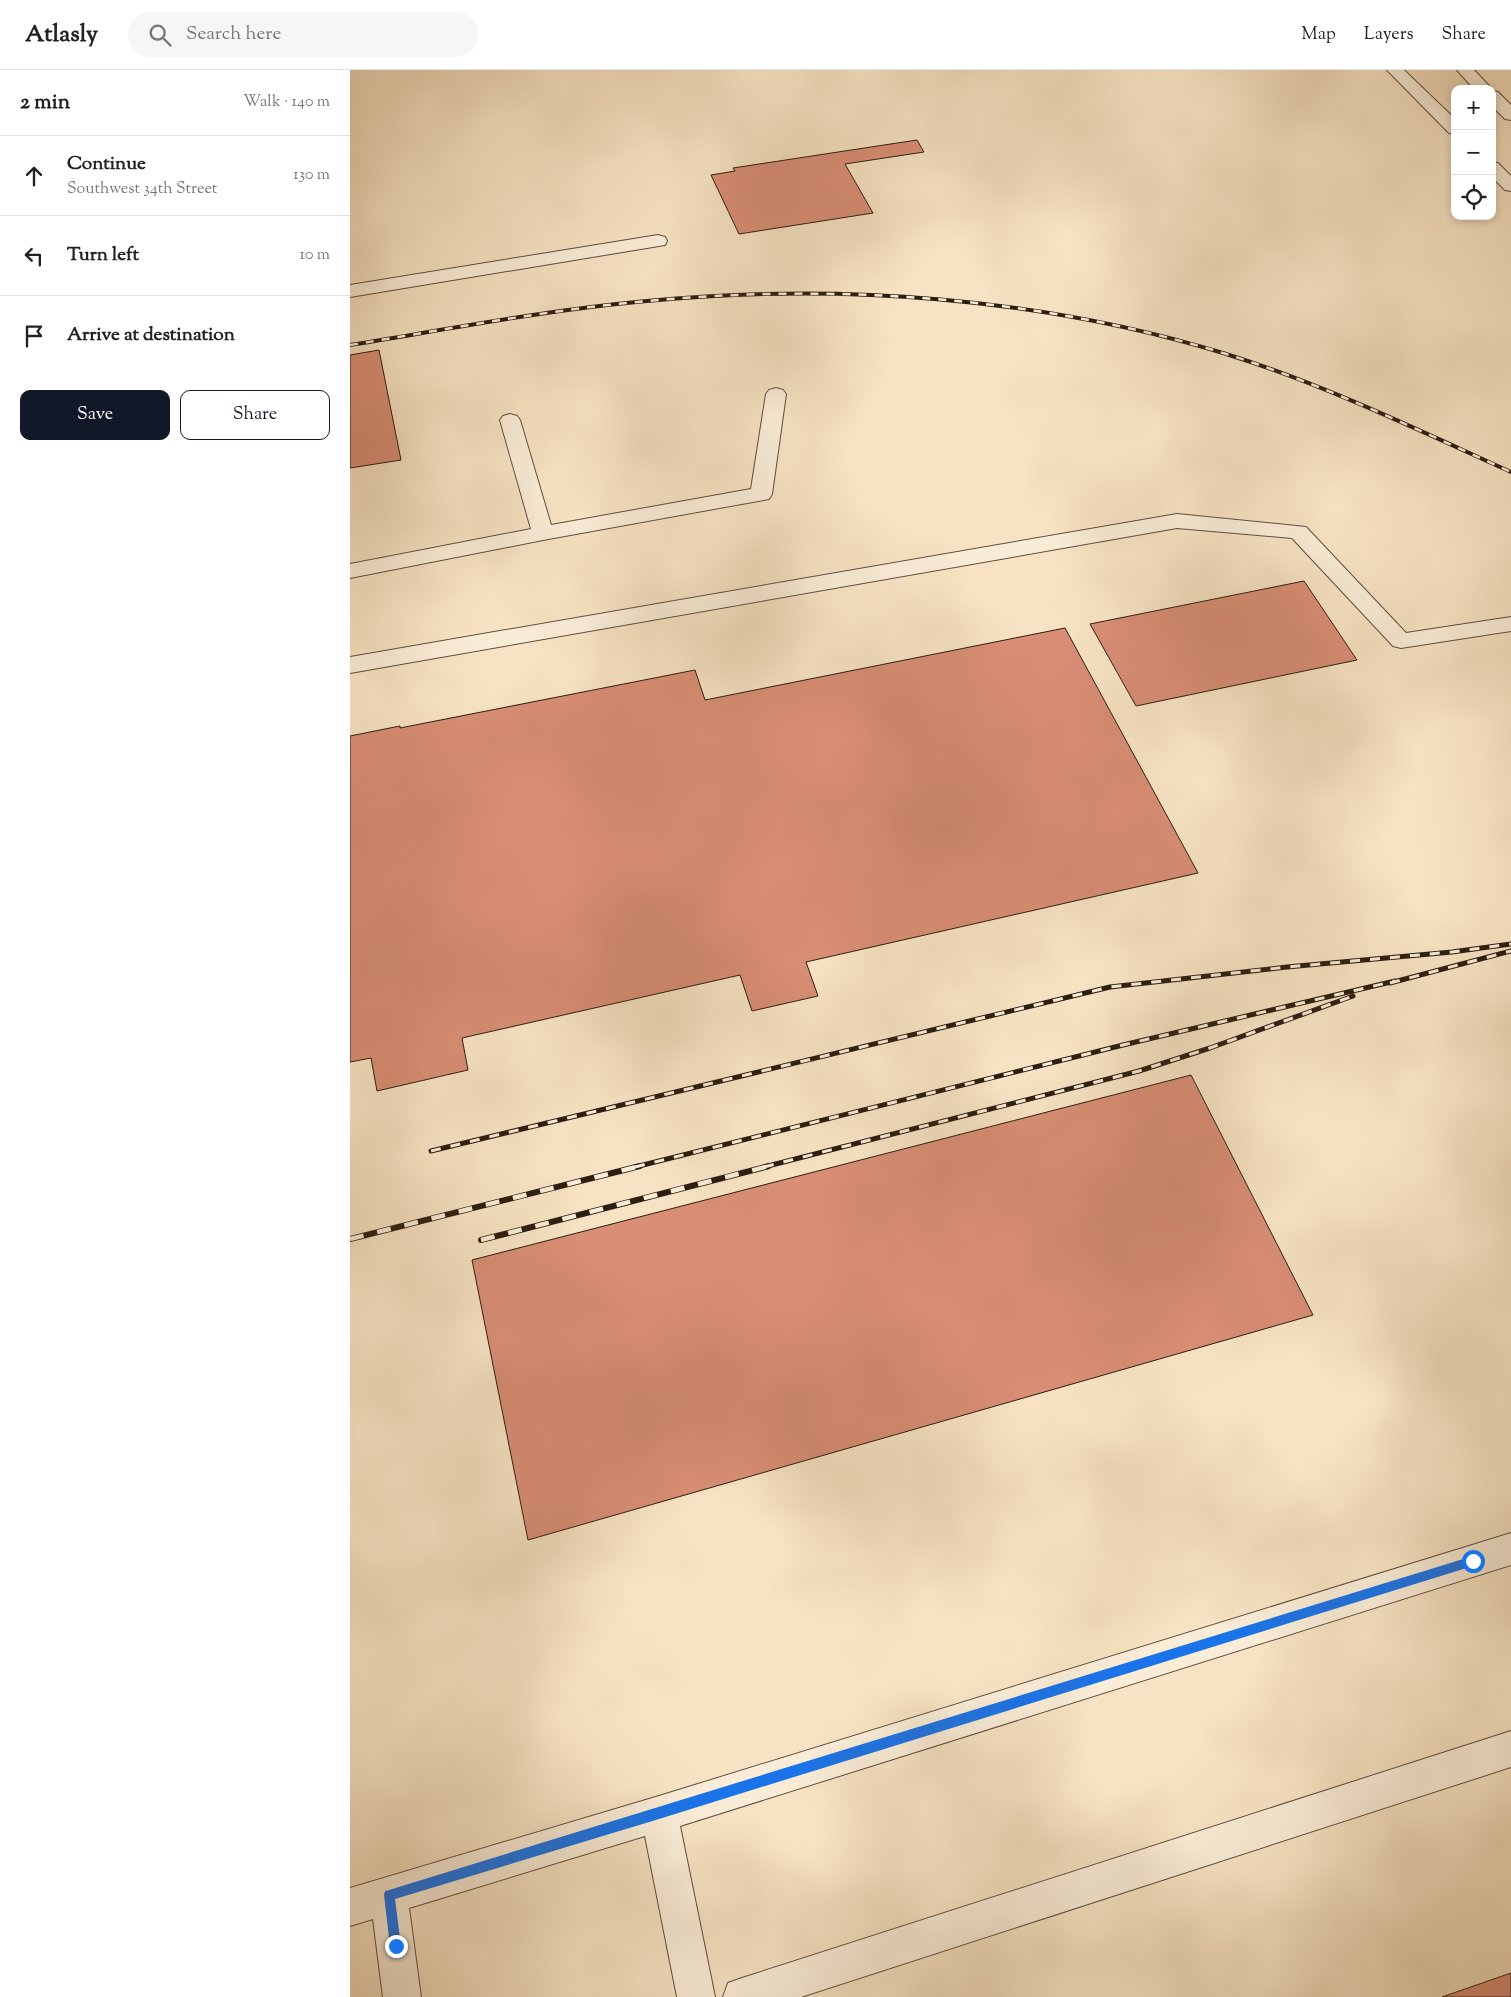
<!DOCTYPE html>
<meta charset="utf-8">
<style>
:root{--surface:#fff;--page:#f6f6f6;--text:#222;--muted:#767676;--line:#e0e0e0;--accent:#111827}
body{margin:0;font-family:"Sorts Mill Goudy",serif;background:var(--page);color:var(--text)}
.controls{position:absolute;right:15px;top:15px;display:grid;overflow:hidden;border-radius:10px;box-shadow:0 2px 8px #0003}
.controls button{width:45px;height:45px;display:grid;place-items:center;padding:0;border:0;border-bottom:1px solid var(--line);background:var(--surface);color:var(--text);font:25px sans-serif}
.stop{position:absolute;width:15px;height:15px;margin:-11px;border:4px solid #1a73e8;border-radius:50%;background:#fff}
.stop.end{background:#1a73e8;border-color:#fff;box-shadow:0 1px 5px #0008}
.list{margin:0;padding:0;list-style:none}
h2{display:flex;justify-content:space-between;align-items:center;height:65px;margin:0;padding:0 20px;font-size:21px}
h2 small{font-size:16px;font-weight:400;color:var(--muted)}
.list li{display:grid;grid-template-columns:32px 1fr auto;gap:15px;align-items:center;box-sizing:border-box;height:80px;padding:0 20px;border-top:1px solid var(--line)}
.list b{display:block;font-size:19px;white-space:nowrap}
.list p{margin:0;font-size:16px;white-space:nowrap;color:var(--muted)}
.list em{font-size:16px;font-style:normal;color:var(--muted)}
.actions{display:flex;gap:10px;padding:15px 20px}
.actions a{flex:1;padding:11px 0;border:1px solid var(--accent);border-radius:10px;text-align:center;font-size:18px;color:var(--accent)}
.actions .main{background:var(--accent);color:#fff}
.icon{flex:none;width:28px;height:28px;fill:none;stroke:currentColor;stroke-width:2;stroke-linecap:round;stroke-linejoin:round}
.map{position:relative;flex:none;width:1161px;height:1927px;overflow:hidden}
header{display:flex;align-items:center;gap:30px;box-sizing:border-box;height:70px;padding:0 25px;background:var(--surface);border-bottom:1px solid var(--line)}
header strong{font-size:24px}
nav{display:flex;gap:28px;margin-inline-start:auto;font-size:18px}
.search{width:350px;height:45px;background:var(--page);display:flex;align-items:center;gap:12px;box-sizing:border-box;padding:0 18px;border-radius:28px;color:var(--muted);font-size:19px}
main{display:flex}
aside{flex:1;background:var(--surface)}
.map>svg:first-child{display:block}
.building{fill:#d98e75;stroke:#2c1d11}
.lines{fill:none;stroke-linecap:round;stroke-linejoin:round}
.minor-casing{stroke:#5f4e3e;stroke-width:2}
.minor{fill:#faedd8;fill-rule:evenodd}
.rail-far2-casing{stroke:#2c1d11;stroke-width:4}
.rail-far1-casing{stroke:#2c1d11;stroke-width:5}
.rail-casing{stroke:#2c1d11;stroke-width:6}
.rail-far2{stroke:#faedd8;stroke-width:2.5;stroke-dasharray:8;stroke-linecap:butt}
.rail-far1{stroke:#faedd8;stroke-width:3;stroke-dasharray:10;stroke-linecap:butt}
.rail{stroke:#faedd8;stroke-width:4.5;stroke-dasharray:14;stroke-linecap:butt}
.route{fill:#1a73e8}
</style>
<header>
<strong>Atlasly</strong>
<div class="search"><svg class="icon" aria-label="search" viewBox="0 0 24 24"><circle cx="10" cy="10" r="6"/><path d="M15 15l6 6"/></svg>Search here</div>
<nav><a>Map</a><a>Layers</a><a>Share</a></nav>
</header>
<main>
<aside>
<h2>2 min<small>Walk · 140 m</small></h2>
<ul class="list">
<li><svg class="icon" aria-label="ahead" viewBox="0 0 24 24"><path d="M12 20V5M6 11l6-6 6 6"/></svg><div><b>Continue</b><p>Southwest 34th Street</p></div><em>130 m</em></li>
<li><svg class="icon" aria-label="left" viewBox="0 0 24 24"><path d="M17 20v-9H6M10 6l-5 5 5 5"/></svg><div><b>Turn left</b></div><em>10 m</em></li>
<li><svg class="icon" aria-label="arrive" viewBox="0 0 24 24"><path d="M6 21V4h12l-3 4 3 4H6"/></svg><div><b>Arrive at destination</b></div></li>
</ul>
<div class="actions"><a class="main">Save</a><a>Share</a></div>
</aside>
<div class="map">
<svg width="1161" height="1927" viewBox="0 0 1161 1927">
<rect width="100%" height="100%" fill="#f7e3c3"/>
<filter id="stains"><feTurbulence type="fractalNoise" baseFrequency=".004" numOctaves="4"/><feColorMatrix values="0 0 0 0 .2 0 0 0 0 .09 0 0 0 0 .02 0 0 0 .5 -.17"/></filter>
<radialGradient id="worn" r=".72"><stop offset=".6" stop-color="#630" stop-opacity="0"/><stop offset="1" stop-color="#630" stop-opacity=".3"/></radialGradient>
<path class="building" d="M 567,70 L 574,82 L 495,94 L 523,143 L 389,164 L 361,105 L 385,101 L 383,98 Z
M 29,280 L 51,390 L 0,398 L 0,285 Z
M 954,511 L 1007,590 L 786,636 L 740,554 Z
M 715,558 L 848,803 L 456,892 L 468,926 L 402,941 L 390,905 L 112,968 L 118,1000 L 27,1021 L 21,988 L 0,992 L 0,666 L 50,656 L 50,658 L 345,600 L 355,630 Z
M 841,1005 L 963,1245 L 178,1470 L 122,1190 Z
M 1161,1903 L 1161,1927 L 1092,1927 Z"/>
<g class="lines">
<defs>
<path id="minor" d="M 1037,0 L 1054,0 L 1105,49 L 1105,64 L 1099,63 Z
M 1107,0 L 1124,0 L 1142,19 L 1124,19 Z
M 1142,21 L 1148,22 L 1161,35 L 1161,50 L 1155,49 L 1142,36 Z
M 1142,92 L 1148,93 L 1161,106 L 1161,121 L 1155,120 L 1142,107 Z
M 308,165 L 315,167 L 317,171 L 315,175 L 0,227 L 0,215 Z
M 426,318 L 433,320 L 436,324 L 422,424 L 419,429 L 193,470 L 0,508 L 0,494 L 181,459 L 150,350 L 153,346 L 160,344 L 167,346 L 170,350 L 201,455 L 401,419 L 416,324 L 419,320 Z
M 827,444 L 956,457 L 1056,563 L 1161,547 L 1161,561 L 1051,578 L 1043,576 L 942,468 L 827,458 L 0,603 L 0,587 Z
M 1161,1463 L 1161,1495 L 330,1756 L 365,1927 L 327,1927 L 295,1766 L 59,1838 L 71,1927 L 33,1927 L 23,1849 L 0,1856 L 0,1818 L 309,1726 Z
M 1161,1661 L 1161,1697 L 451,1927 L 373,1927 L 378,1913 L 392,1908 Z"/>
</defs>
<use href="#minor" class="minor-casing"/>
<use href="#minor" class="minor"/>
<defs>
<path id="rail-far2" d="M 0,275 C 99,259 197,240 297,231 C 488,213 689,227 873,283 C 973,314 1066,359 1161,402"/>
<path id="rail-far1" d="M 1040,913 L 1161,881
M 81,1081 L 760,917 L 937,897 L 1102,882 L 1161,874
M 285,1097 L 773,975 L 1045,911
M 414,1097 L 789,1001 L 860,978 L 1003,926"/>
<path id="rail" d="M 0,1169 L 290,1096
M 131,1170 L 419,1096"/>
</defs>
<use href="#rail-far2" class="rail-far2-casing"/>
<use href="#rail-far1" class="rail-far1-casing"/>
<use href="#rail" class="rail-casing"/>
<use href="#rail-far2" class="rail-far2"/>
<use href="#rail-far1" class="rail-far1"/>
<use href="#rail" class="rail"/>
</g>
<path class="route" d="M 1123,1486 L 1128,1491 L 1123,1496 L 309,1749 L 45,1829 L 51,1876 L 49,1880 L 46,1882 L 42,1880 L 40,1876 L 34,1825 L 35,1821 L 39,1820 Z"/>
<rect width="100%" height="100%" filter="url(#stains)"/>
<rect width="100%" height="100%" fill="url(#worn)"/>
</svg>
<div class="controls">
<button>+</button>
<button>−</button>
<button><svg class="icon" aria-label="locate" viewBox="0 0 24 24"><circle cx="12" cy="12" r="6"/><path d="M12 2v4M12 18v4M2 12h4M18 12h4"/></svg></button>
</div>
<div class="stop" style="left:1123px;top:1491px"></div>
<div class="stop end" style="left:46px;top:1876px"></div>
</div>
</main>
